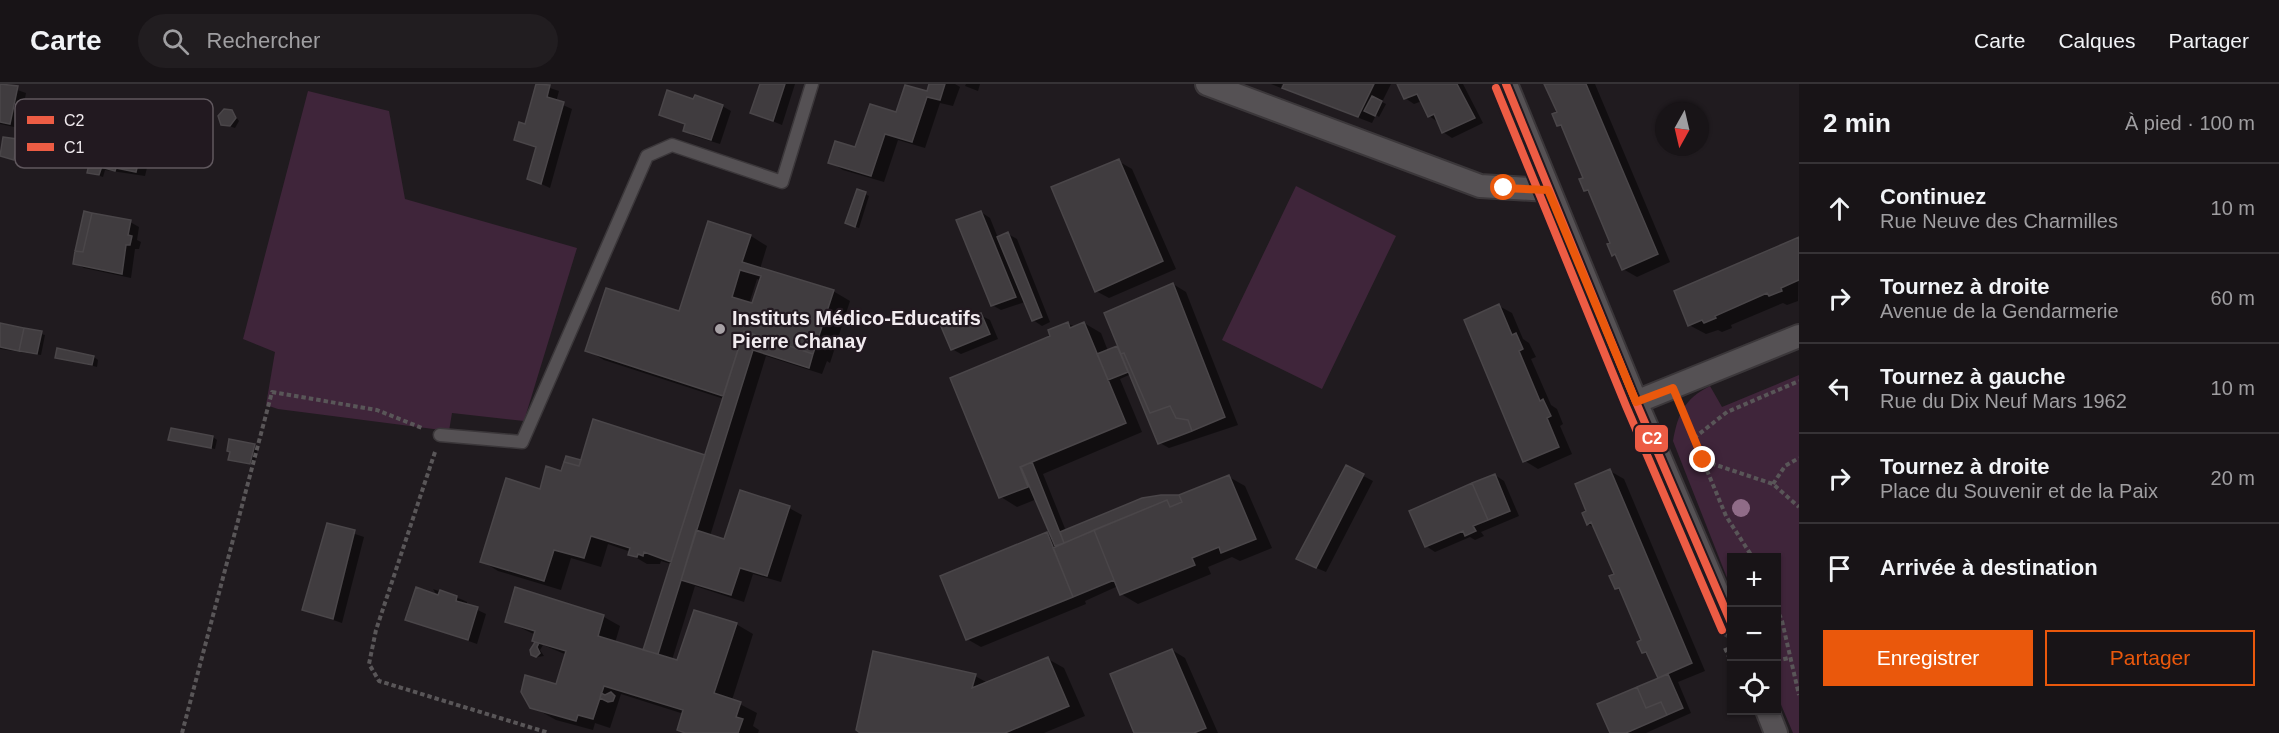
<!DOCTYPE html>
<html lang="fr">
<meta charset="utf-8">
<style>
:root{--surface:#181417;--page:#211d20;--text:#f1f3f6;--muted:#9f9ea1;--line:#363336;--accent:#ea580c}
body{margin:0;font-family:Arial,sans-serif;background:var(--page);color:var(--text)}
.controls{position:absolute;right:18px;bottom:18px;display:grid;overflow:hidden;border-radius:0px;box-shadow:0 2px 4px #0004}
.controls button{width:54px;height:54px;display:grid;place-items:center;padding:0;border:0;border-bottom:2px solid var(--line);background:var(--surface);color:var(--text);font:30px sans-serif}
.compass{position:absolute;left:1655px;top:18px;width:54px;height:54px;border-radius:50%;background:var(--surface);box-shadow:0 2px 4px #0004;rotate:188deg}
.stop{position:absolute;width:18px;height:18px;margin:-14px;border:4px solid #ea580c;border-radius:50%;background:#fff}
.stop.end{background:#ea580c;border-color:#fff;box-shadow:0 2px 6px #0008}
.list{margin:0;padding:0;list-style:none}
h2{display:flex;justify-content:space-between;align-items:center;height:78px;margin:0;padding:0 24px;font-size:26px}
h2 small{font-size:20px;font-weight:400;color:var(--muted)}
.list li{display:grid;grid-template-columns:39px 1fr auto;gap:18px;align-items:center;box-sizing:border-box;height:90px;padding:0 24px;border-top:2px solid var(--line)}
.list b{display:block;font-size:22px;white-space:nowrap}
.list p{margin:0;font-size:20px;white-space:nowrap;color:var(--muted)}
.list em{font-size:20px;font-style:normal;color:var(--muted)}
.actions{display:flex;gap:12px;padding:18px 24px}
.actions a{flex:1;padding:14px 0;border:2px solid var(--accent);border-radius:0px;text-align:center;font-size:21px;color:var(--accent)}
.actions .main{background:var(--accent);color:#fff}
.icon{flex:none;width:33px;height:33px;fill:none;stroke:currentColor;stroke-width:2;stroke-linecap:round;stroke-linejoin:round}
.map{position:relative;flex:none;width:1799px;height:649px;overflow:hidden}
header{display:flex;align-items:center;gap:36px;box-sizing:border-box;height:84px;padding:0 30px;background:var(--surface);border-bottom:2px solid var(--line)}
header strong{font-size:28px}
nav{display:flex;gap:33px;margin-inline-start:auto;font-size:21px}
.search{width:420px;height:54px;background:var(--page);display:flex;align-items:center;gap:15px;box-sizing:border-box;padding:0 21px;border-radius:33px;color:var(--muted);font-size:22px}
main{display:flex}
aside{flex:1;background:var(--surface)}
.map>svg:first-child{display:block}
.green{fill:#3f253a}
.shadow{fill:#0007;fill-rule:evenodd}
.building{fill:#403c3f;stroke:#4a4649;stroke-width:1.5;fill-rule:evenodd}
.lines{fill:none;stroke-linecap:round;stroke-linejoin:round}
.service-casing{stroke:#3b373a;stroke-width:15}
.minor-casing{stroke:#3b373a;stroke-width:26}
.path{stroke:#595658;stroke-width:4;stroke-dasharray:4.5 3;stroke-linecap:butt}
.service{stroke:#555154;stroke-width:12}
.minor{stroke:#555154;stroke-width:22}
.bus-1-casing{stroke:#221920;stroke-width:12}
.bus-2-casing{stroke:#221920;stroke-width:12}
.bus-1{stroke:#ed5c44;stroke-width:8}
.bus-2{stroke:#ed5c44;stroke-width:8}
.tree{fill:#906c88}
.route{stroke:#ea580c;stroke-width:8}
.poi-dot{fill:#a8a2a6;stroke:#221920;stroke-width:2}
.labels{text-anchor:middle;dominant-baseline:central;stroke-width:4.5;stroke-linejoin:round;paint-order:stroke}
.poi-label{font-size:20px;font-weight:bold;fill:#f1ebef;stroke:#221920;text-anchor:start}
.key{fill:#221920;stroke:#60585e;stroke-width:1.5}
.key-label{font-size:16px;fill:#f1ebef}
.line-badge{stroke:#221920;stroke-width:2}
.badge-label{font-size:16px;text-anchor:middle;font-weight:bold;fill:#fff}
</style>
<header>
<strong>Carte</strong>
<div class="search"><svg class="icon" aria-label="search" viewBox="0 0 24 24"><circle cx="10" cy="10" r="6"/><path d="M15 15l6 6"/></svg>Rechercher</div>
<nav><a>Carte</a><a>Calques</a><a>Partager</a></nav>
</header>
<main>
<div class="map">
<svg width="1799" height="649" viewBox="0 0 1799 649">
<rect width="100%" height="100%" fill="#201b1f"/>
<path class="green" d="M 308,7 L 389,27 L 405,115 L 577,164 L 524,337 L 452,329 L 449,347 L 278,325 L 266,321 L 275,268 L 243,255 Z
M 1296,102 L 1396,152 L 1322,305 L 1222,256 Z
M 1799,291 L 1799,649 L 1793,649 L 1777,611 L 1776,474 L 1732,474 L 1731,504 L 1673,357 C 1678,330 1684,315 1710,302 L 1722,323 Z"/>
<path class="shadow" d="M 0,0 L 26,9 L 19,44 L 0,40 Z
M 538,0 L 559,7 L 556,18 L 572,25 L 550,104 L 529,94 L 537,64 L 516,55 L 526,42 Z
M 761,0 L 795,0 L 782,41 L 752,29 Z
M 931,0 L 955,0 L 960,3 L 953,22 L 940,19 L 925,64 L 898,56 L 884,98 L 843,86 L 830,78 L 856,65 L 897,29 L 928,9 Z
M 966,0 L 980,0 L 978,7 L 965,2 Z
M 1271,0 L 1282,0 L 1281,4 Z
M 1286,0 L 1391,0 L 1382,18 L 1386,20 L 1379,33 L 1376,31 L 1372,39 L 1284,5 Z
M 1399,0 L 1463,0 L 1483,39 L 1452,54 L 1443,48 L 1438,38 L 1429,32 L 1422,17 L 1414,20 L 1405,14 Z
M 1546,0 L 1595,0 L 1670,178 L 1637,193 L 1623,185 L 1618,174 L 1613,171 L 1612,160 L 1591,110 L 1585,106 L 1585,94 L 1563,44 L 1558,41 L 1558,28 Z
M 694,17 L 722,22 L 731,27 L 720,60 L 694,52 L 685,46 L 686,41 L 660,31 Z
M 232,27 L 239,37 L 235,44 L 223,40 Z
M 146,38 L 162,49 L 158,66 L 151,67 L 145,92 L 105,86 L 103,93 L 88,88 L 90,80 L 85,77 Z
M 4,54 L 21,59 L 18,77 L 0,71 Z
M 1118,77 L 1132,85 L 1176,185 L 1109,214 L 1096,207 Z
M 865,110 L 869,112 L 859,144 L 851,141 Z
M 981,128 L 990,134 L 998,154 L 1008,150 L 1017,155 L 1050,238 L 1042,242 L 1033,236 L 1025,218 L 1001,226 L 992,221 Z
M 130,138 L 139,143 L 137,156 L 141,158 L 139,165 L 135,165 L 131,194 L 84,184 L 75,179 Z
M 751,152 L 767,162 L 760,185 L 833,207 L 850,217 L 830,279 L 827,277 L 822,290 L 766,272 L 710,452 L 725,457 L 789,424 L 802,431 L 781,498 L 753,490 L 744,518 L 695,502 L 672,576 L 678,578 L 736,540 L 753,550 L 732,616 L 757,629 L 753,642 L 759,646 L 758,649 L 685,649 L 679,646 L 684,630 L 621,610 L 610,644 L 595,639 L 593,646 L 556,636 L 529,621 L 557,602 L 567,571 L 543,561 L 540,566 L 544,572 L 537,573 L 531,566 L 536,557 L 536,551 L 506,537 L 516,505 L 604,533 L 620,542 L 615,559 L 644,568 L 671,480 L 661,477 L 660,480 L 647,480 L 630,470 L 631,468 L 608,460 L 601,483 L 571,474 L 561,506 L 498,487 L 482,477 L 541,407 L 562,388 L 582,378 L 705,372 L 724,315 L 604,276 L 587,266 L 680,229 ZM 757,195 L 761,196 L 753,221 L 749,220 Z
M 1799,155 L 1798,217 L 1787,221 L 1783,219 L 1731,241 L 1732,244 L 1722,248 L 1718,246 L 1706,250 L 1689,241 Z
M 1173,200 L 1186,208 L 1238,341 L 1169,364 L 1160,359 L 1131,290 L 1120,295 L 1142,348 L 1043,390 L 1066,447 L 1179,413 L 1229,393 L 1245,402 L 1272,464 L 1240,477 L 1232,473 L 1208,483 L 1211,490 L 1138,520 L 1121,510 L 1118,502 L 1085,517 L 1086,520 L 981,563 L 967,555 L 1047,450 L 1053,454 L 1037,415 L 1017,423 L 1001,413 L 1052,253 L 1067,239 L 1075,243 L 1084,239 L 1101,249 L 1108,267 L 1126,287 L 1129,285 Z
M 1499,222 L 1512,229 L 1523,255 L 1529,259 L 1536,273 L 1531,275 L 1551,321 L 1557,325 L 1563,340 L 1560,342 L 1572,370 L 1538,385 L 1525,377 L 1466,236 Z
M 980,231 L 990,236 L 998,255 L 961,270 L 952,265 L 952,234 L 961,239 Z
M 0,240 L 45,251 L 41,271 L 0,265 Z
M 57,273 L 94,273 L 98,276 L 97,283 Z
M 213,353 L 217,356 L 215,365 L 170,355 Z
M 254,361 L 258,363 L 254,381 L 230,375 Z
M 1346,383 L 1373,397 L 1326,488 L 1307,480 Z
M 1610,387 L 1624,395 L 1705,587 L 1678,598 L 1691,629 L 1646,649 L 1611,649 L 1660,595 L 1650,572 L 1643,568 L 1643,557 L 1622,508 L 1616,504 L 1616,491 L 1595,444 L 1588,440 L 1588,428 Z
M 1495,391 L 1504,397 L 1519,432 L 1481,448 L 1484,452 L 1475,456 L 1470,453 L 1435,468 L 1426,462 Z
M 328,441 L 364,453 L 342,539 L 304,526 Z
M 433,505 L 463,516 L 467,518 L 467,521 L 486,530 L 477,560 L 407,535 L 438,513 Z
M 1172,566 L 1185,574 L 1218,649 L 1135,649 Z
M 1048,575 L 1064,584 L 1085,632 L 1044,649 L 862,649 L 975,592 L 988,599 Z"/>
<path class="building" d="M 0,0 L 18,2 L 10,40 L 0,38 Z
M 536,0 L 550,1 L 547,13 L 564,18 L 541,100 L 527,95 L 536,63 L 514,56 L 519,38 L 525,40 Z
M 760,0 L 785,0 L 773,37 L 750,29 Z
M 929,0 L 945,0 L 940,16 L 927,13 L 912,58 L 885,50 L 871,92 L 828,79 L 835,57 L 855,63 L 870,20 L 896,28 L 905,1 L 927,7 Z
M 1284,0 L 1374,0 L 1358,33 L 1282,4 Z
M 1397,0 L 1457,0 L 1475,34 L 1442,49 L 1434,30 L 1428,33 L 1417,10 L 1404,15 Z
M 1544,0 L 1586,0 L 1658,170 L 1622,186 L 1615,170 L 1612,172 L 1607,160 L 1610,159 L 1588,106 L 1584,107 L 1579,95 L 1583,94 L 1561,41 L 1557,42 L 1552,30 L 1557,28 Z
M 667,6 L 693,15 L 695,11 L 723,21 L 711,56 L 683,47 L 685,40 L 659,31 Z
M 1372,12 L 1382,17 L 1375,32 L 1364,27 Z
M 224,25 L 232,26 L 236,34 L 230,42 L 221,41 L 218,32 Z
M 103,29 L 146,37 L 154,43 L 149,62 L 142,63 L 136,88 L 116,84 L 115,87 L 84,78 L 89,51 L 98,52 Z
M 3,53 L 17,55 L 14,76 L 0,72 Z
M 1119,75 L 1163,177 L 1095,208 L 1051,103 Z
M 89,80 L 102,82 L 99,91 L 87,89 Z
M 857,105 L 866,108 L 855,143 L 845,139 Z
M 84,127 L 92,129 L 83,168 L 75,167 Z
M 981,127 L 1016,213 L 991,222 L 956,136 Z
M 92,129 L 131,136 L 128,151 L 132,152 L 130,161 L 126,161 L 122,190 L 73,180 L 75,167 L 83,168 Z
M 708,137 L 751,151 L 742,178 L 834,206 L 813,270 L 744,247 L 723,312 L 585,267 L 606,204 L 679,227 ZM 740,186 L 761,192 L 752,219 L 732,213 Z
M 1008,148 L 1042,233 L 1032,237 L 997,153 Z
M 1799,153 L 1799,196 L 1781,204 L 1782,207 L 1769,212 L 1767,209 L 1715,232 L 1716,234 L 1704,239 L 1702,236 L 1688,242 L 1674,207 Z
M 1173,199 L 1225,333 L 1192,347 L 1188,336 L 1176,334 L 1170,322 L 1150,329 L 1124,269 L 1121,270 L 1104,229 Z
M 1499,220 L 1512,251 L 1516,249 L 1523,265 L 1519,267 L 1540,317 L 1543,315 L 1551,332 L 1547,334 L 1559,363 L 1523,378 L 1464,236 Z
M 981,229 L 990,250 L 951,266 L 939,238 L 953,232 L 956,239 Z
M 1068,238 L 1070,244 L 1084,238 L 1126,339 L 1020,383 L 1028,403 L 999,414 L 950,294 L 1050,252 L 1048,246 Z
M 0,239 L 24,244 L 19,267 L 0,263 Z
M 24,244 L 42,247 L 37,270 L 19,267 Z
M 744,247 L 813,270 L 809,284 L 753,266 L 658,570 L 643,566 Z
M 1117,262 L 1128,288 L 1108,296 L 1097,270 Z
M 57,264 L 94,272 L 92,281 L 55,274 Z
M 1124,269 L 1150,329 L 1170,322 L 1176,334 L 1188,336 L 1192,347 L 1158,360 L 1121,270 Z
M 593,335 L 705,371 L 671,478 L 644,468 L 643,472 L 638,470 L 637,473 L 628,471 L 630,464 L 591,452 L 584,474 L 554,466 L 544,497 L 480,478 L 506,394 L 540,405 L 546,382 L 561,387 L 564,378 L 579,382 Z
M 171,344 L 213,352 L 211,364 L 168,356 Z
M 229,355 L 255,360 L 250,380 L 228,376 L 230,368 L 227,367 Z
M 566,372 L 581,376 L 579,382 L 564,378 Z
M 1032,378 L 1064,459 L 1055,462 L 1021,383 Z
M 1346,381 L 1364,390 L 1316,484 L 1296,475 Z
M 1610,385 L 1692,579 L 1658,594 L 1646,568 L 1642,569 L 1637,558 L 1641,556 L 1619,504 L 1615,505 L 1609,492 L 1614,490 L 1591,438 L 1587,441 L 1582,429 L 1586,427 L 1575,400 Z
M 1495,390 L 1510,427 L 1488,436 L 1472,399 Z
M 1229,391 L 1256,455 L 1221,469 L 1219,463 L 1192,474 L 1195,481 L 1120,511 L 1094,446 L 1167,416 L 1170,423 L 1182,418 L 1179,411 Z
M 1472,399 L 1488,436 L 1473,442 L 1476,447 L 1465,452 L 1463,447 L 1425,463 L 1409,427 Z
M 740,406 L 790,422 L 767,492 L 740,484 L 731,511 L 681,496 L 696,446 L 724,455 Z
M 1161,411 L 1179,411 L 1182,418 L 1170,423 L 1167,416 L 1064,459 L 1060,448 L 1142,414 Z
M 327,439 L 355,446 L 333,535 L 302,526 Z
M 1094,446 L 1114,496 L 1073,513 L 1053,464 Z
M 1047,448 L 1073,513 L 966,556 L 940,492 Z
M 416,503 L 438,511 L 440,506 L 457,512 L 456,517 L 478,523 L 468,556 L 405,536 Z
M 515,503 L 604,531 L 598,552 L 677,576 L 694,526 L 737,539 L 714,609 L 741,618 L 736,633 L 743,635 L 738,649 L 685,649 L 677,646 L 683,626 L 604,602 L 593,635 L 578,631 L 576,637 L 530,624 L 521,608 L 525,591 L 556,600 L 566,567 L 532,557 L 535,547 L 505,538 Z
M 535,558 L 539,559 L 537,563 L 540,569 L 536,573 L 531,571 L 530,566 Z
M 1172,565 L 1206,644 L 1194,649 L 1134,649 L 1110,590 Z
M 873,567 L 976,590 L 972,604 L 1048,573 L 1069,622 L 1005,649 L 860,649 L 856,646 Z
M 1668,590 L 1683,624 L 1667,631 L 1661,618 L 1646,624 L 1637,603 Z
M 1637,603 L 1646,624 L 1661,618 L 1667,631 L 1626,649 L 1610,649 L 1597,620 Z
M 611,608 L 615,612 L 613,617 L 608,618 L 600,614 L 601,609 L 605,611 Z"/>
<g class="lines">
<defs>
<path id="service" d="M 440,351 L 522,358 L 647,72 L 672,61 L 782,98 L 812,0"/>
<path id="minor" d="M 1207,0 L 1480,102 L 1548,106
M 1506,0 L 1636,318 L 1732,542
M 1636,318 L 1799,252
M 1767,626 L 1776,649"/>
</defs>
<use href="#service" class="service-casing"/>
<use href="#minor" class="minor-casing"/>
<path class="path" d="M 1681,324 L 1726,432 L 1753,474
M 1694,354 L 1727,328 L 1799,297
M 435,368 L 376,546 L 369,580 L 379,597 L 549,649
M 1704,377 L 1773,400 L 1799,423
M 1773,400 L 1785,382 L 1799,374
M 1776,523 L 1782,537 L 1799,611
M 1725,564 L 1732,579
M 1776,577 L 1789,574
M 182,649 L 272,308 L 377,326 L 422,344"/>
<use href="#service" class="service"/>
<use href="#minor" class="minor"/>
<defs>
<path id="bus-1" d="M 1506,0 L 1636,318 L 1732,541"/>
<path id="bus-2" d="M 1496,4 L 1626,322 L 1722,546"/>
</defs>
<use href="#bus-1" class="bus-1-casing"/>
<use href="#bus-2" class="bus-2-casing"/>
<use href="#bus-1" class="bus-1"/>
<use href="#bus-2" class="bus-2"/>
</g>
<circle class="tree" cx="1741" cy="424" r="9"/>
<g class="lines">
<path class="route" d="M 1504,104 L 1548,106 L 1636,318 L 1673,304 L 1703,376"/>
</g>
<circle class="poi-dot" cx="720" cy="245" r="6"/>
<g class="labels">
<g class="poi-label">
<text x="732" y="234">Instituts Médico-Educatifs<tspan x="732" dy="23">Pierre Chanay</tspan></text>
</g>
</g>
<rect x="15" y="15" width="198" height="69" rx="9" class="key"/>
<rect x="27" y="32" width="27" height="8" fill="#ed5c44"/>
<rect x="27" y="59" width="27" height="8" fill="#ed5c44"/>
<g class="key-label">
<text x="64" y="42">C2</text>
<text x="64" y="69">C1</text>
</g>
<rect class="line-badge" x="1634" y="340" width="35" height="29" rx="6" fill="#ed5c44"/>
<g class="badge-label">
<text x="1652" y="360">C2</text>
</g>
</svg>
<div class="controls">
<button>+</button>
<button>−</button>
<button><svg class="icon" aria-label="locate" viewBox="0 0 24 24"><circle cx="12" cy="12" r="6"/><path d="M12 2v4M12 18v4M2 12h4M18 12h4"/></svg></button>
</div>
<svg class="compass" viewBox="-18 -18 36 36"><path d="M0-13l5 13h-10z" fill="#e53935"/><path d="M0 13l5-13h-10z" fill="#9f9ea1"/></svg>
<div class="stop" style="left:1504px;top:104px"></div>
<div class="stop end" style="left:1703px;top:376px"></div>
</div>
<aside>
<h2>2 min<small>À pied · 100 m</small></h2>
<ul class="list">
<li><svg class="icon" aria-label="ahead" viewBox="0 0 24 24"><path d="M12 20V5M6 11l6-6 6 6"/></svg><div><b>Continuez</b><p>Rue Neuve des Charmilles</p></div><em>10 m</em></li>
<li><svg class="icon" aria-label="right" viewBox="0 0 24 24"><path d="M7 20v-9h11M14 6l5 5-5 5"/></svg><div><b>Tournez à droite</b><p>Avenue de la Gendarmerie</p></div><em>60 m</em></li>
<li><svg class="icon" aria-label="left" viewBox="0 0 24 24"><path d="M17 20v-9H6M10 6l-5 5 5 5"/></svg><div><b>Tournez à gauche</b><p>Rue du Dix Neuf Mars 1962</p></div><em>10 m</em></li>
<li><svg class="icon" aria-label="right" viewBox="0 0 24 24"><path d="M7 20v-9h11M14 6l5 5-5 5"/></svg><div><b>Tournez à droite</b><p>Place du Souvenir et de la Paix</p></div><em>20 m</em></li>
<li><svg class="icon" aria-label="arrive" viewBox="0 0 24 24"><path d="M6 21V4h12l-3 4 3 4H6"/></svg><div><b>Arrivée à destination</b></div></li>
</ul>
<div class="actions"><a class="main">Enregistrer</a><a>Partager</a></div>
</aside>
</main>
